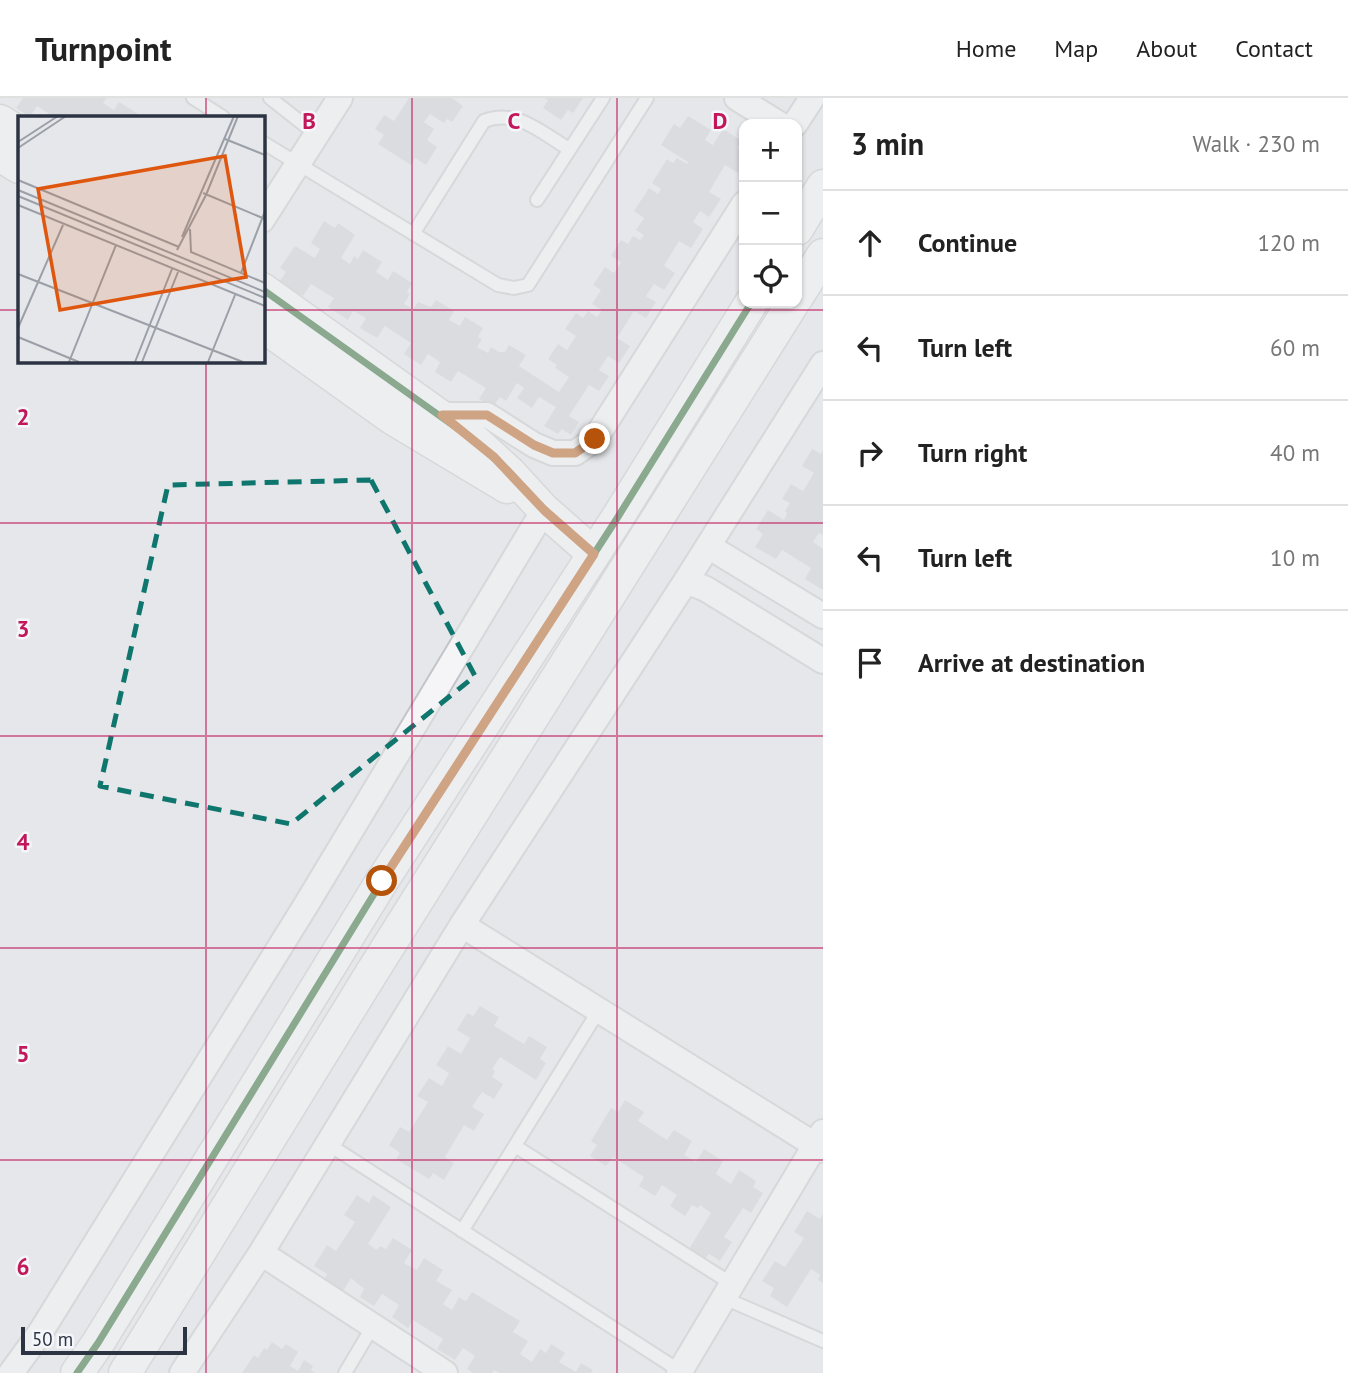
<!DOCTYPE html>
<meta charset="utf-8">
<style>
:root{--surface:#fff;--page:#f2f2f2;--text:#222;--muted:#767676;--line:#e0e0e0}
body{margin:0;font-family:"PT Sans",sans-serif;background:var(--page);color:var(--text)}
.controls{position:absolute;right:21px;top:21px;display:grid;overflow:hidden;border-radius:14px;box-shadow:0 2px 5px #0004}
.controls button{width:63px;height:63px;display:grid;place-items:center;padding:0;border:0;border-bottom:2px solid var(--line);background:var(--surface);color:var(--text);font:35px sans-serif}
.scale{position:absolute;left:21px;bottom:18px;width:166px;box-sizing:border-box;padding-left:7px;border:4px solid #2c3443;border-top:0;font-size:19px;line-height:24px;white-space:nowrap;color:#2c3443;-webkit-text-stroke:5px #f4f6f9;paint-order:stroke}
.stop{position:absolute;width:21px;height:21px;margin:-16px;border:5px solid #b45309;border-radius:50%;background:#fff}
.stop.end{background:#b45309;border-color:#fff;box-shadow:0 2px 7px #0008}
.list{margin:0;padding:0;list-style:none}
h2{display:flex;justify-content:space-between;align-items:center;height:91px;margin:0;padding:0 28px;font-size:30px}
h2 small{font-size:23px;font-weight:400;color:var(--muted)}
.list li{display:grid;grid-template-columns:46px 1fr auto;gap:21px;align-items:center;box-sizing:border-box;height:105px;padding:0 28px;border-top:2px solid var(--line)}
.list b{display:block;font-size:26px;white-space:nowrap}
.list em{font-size:23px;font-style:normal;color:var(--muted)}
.icon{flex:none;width:38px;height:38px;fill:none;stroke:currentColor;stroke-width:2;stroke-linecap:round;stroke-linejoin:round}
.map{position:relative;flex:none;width:823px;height:1275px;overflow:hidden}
header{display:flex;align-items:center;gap:42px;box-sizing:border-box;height:98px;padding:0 35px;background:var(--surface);border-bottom:2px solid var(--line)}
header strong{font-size:33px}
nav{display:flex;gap:38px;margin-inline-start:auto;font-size:24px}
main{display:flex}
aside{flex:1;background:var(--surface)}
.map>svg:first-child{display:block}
.building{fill:#cdcfd2}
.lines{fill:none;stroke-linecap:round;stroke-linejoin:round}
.service-casing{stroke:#c3c5c8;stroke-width:16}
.minor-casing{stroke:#c3c5c8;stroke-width:28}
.tertiary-casing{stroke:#c3c5c8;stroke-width:35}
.service{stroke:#f5f5f7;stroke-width:12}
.minor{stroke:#f5f5f7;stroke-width:24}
.tertiary{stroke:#f5f5f7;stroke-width:32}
.cycleway-casing{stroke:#f4f6f9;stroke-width:11}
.cycleway{stroke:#1b5e20;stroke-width:7}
.route{stroke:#b45309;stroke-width:9}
.marked{fill:none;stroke:#0f766e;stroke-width:5;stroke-dasharray:14 9;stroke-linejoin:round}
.grid{fill:none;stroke:#c2185b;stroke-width:2;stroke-opacity:0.55}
.inset-road{fill:none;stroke:#9b9fa7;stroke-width:2}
.view{fill:#df570f;fill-opacity:0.15;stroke:#df570f;stroke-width:3.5}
.inset-edge{fill:none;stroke:#2c3443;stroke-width:3.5}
.grid-label{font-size:23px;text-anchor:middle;font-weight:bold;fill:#c2185b;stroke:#f4f6f9;stroke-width:5;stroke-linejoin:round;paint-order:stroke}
</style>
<header>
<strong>Turnpoint</strong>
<nav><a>Home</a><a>Map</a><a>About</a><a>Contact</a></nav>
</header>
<main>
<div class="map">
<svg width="823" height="1275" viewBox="0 0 823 1275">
<rect width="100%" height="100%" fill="#e5e7ea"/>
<path class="building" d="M 23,0 L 107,0 L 103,5 L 114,12 L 119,4 L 138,16 L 135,19 L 54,19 L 37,8 L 30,19 L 16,10 Z
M 409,0 L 452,0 L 463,8 L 452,24 L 447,21 L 444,25 L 430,16 L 424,24 L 434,31 L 427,42 L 437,49 L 426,67 L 415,60 L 411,67 L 378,46 L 384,37 L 375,31 L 384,17 L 394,23 Z
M 544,0 L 583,0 L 573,15 L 568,12 L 561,22 L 543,10 L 548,2 Z
M 688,18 L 711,32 L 705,42 L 713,47 L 723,31 L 742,43 L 737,50 L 744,54 L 744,65 L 738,75 L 725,67 L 709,94 L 721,101 L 709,119 L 700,113 L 693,124 L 703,131 L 691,150 L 679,143 L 664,168 L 675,175 L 664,192 L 654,186 L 646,198 L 656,204 L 646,220 L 634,213 L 617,240 L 630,248 L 619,265 L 608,258 L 599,272 L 609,278 L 599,293 L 589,287 L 569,318 L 579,324 L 571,337 L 562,331 L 558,336 L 544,328 L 556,309 L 539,299 L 532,310 L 517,300 L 524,290 L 517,285 L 506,303 L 500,299 L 493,309 L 479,301 L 486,290 L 458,273 L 451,284 L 435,274 L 440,264 L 428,256 L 421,267 L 404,256 L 411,245 L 385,228 L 377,240 L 360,230 L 366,220 L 353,213 L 348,222 L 328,209 L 334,200 L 311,186 L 303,198 L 279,184 L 286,174 L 280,170 L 295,148 L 315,160 L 320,151 L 311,145 L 324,123 L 335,130 L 338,125 L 355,137 L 341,160 L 350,166 L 354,158 L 358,161 L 363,152 L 382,164 L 376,174 L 388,182 L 393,173 L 412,185 L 407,194 L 410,196 L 404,206 L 413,211 L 418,204 L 431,209 L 436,202 L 454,213 L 449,222 L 460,228 L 465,219 L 483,230 L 478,239 L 482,241 L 477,249 L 488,255 L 491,249 L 499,254 L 505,254 L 509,247 L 526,257 L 519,268 L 559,294 L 569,279 L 555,270 L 557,267 L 548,261 L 558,246 L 567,252 L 576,238 L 565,231 L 576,215 L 583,220 L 588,213 L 597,219 L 602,212 L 592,206 L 601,192 L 593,187 L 605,169 L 614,175 L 621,164 L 611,158 L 621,142 L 628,146 L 633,138 L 640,142 L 644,137 L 636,132 L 644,120 L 634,113 L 649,90 L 658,96 L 661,91 L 652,85 L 667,61 L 673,65 L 677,60 L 687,66 L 688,64 L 661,47 L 674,26 L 680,30 Z
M 812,351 L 821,356 L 823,352 L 823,437 L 819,435 L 813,444 L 823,451 L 823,492 L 805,481 L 811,470 L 782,452 L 776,461 L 755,449 L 763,436 L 756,431 L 768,412 L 784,422 L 787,415 L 785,413 L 790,405 L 782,401 L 791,386 L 803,393 L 814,375 L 802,368 Z
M 480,908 L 499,919 L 494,928 L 524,946 L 529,938 L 547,949 L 540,961 L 546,965 L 536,982 L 500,959 L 492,971 L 495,973 L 492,979 L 503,986 L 494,1001 L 482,994 L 472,1009 L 484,1016 L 474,1033 L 464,1027 L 445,1059 L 454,1065 L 444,1082 L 433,1075 L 429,1081 L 396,1061 L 400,1055 L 389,1047 L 400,1029 L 409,1034 L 428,1004 L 417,998 L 429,980 L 442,988 L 449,975 L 436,967 L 448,948 L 461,956 L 470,940 L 457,932 L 467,915 L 473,918 Z
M 625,1002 L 644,1014 L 638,1023 L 667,1042 L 674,1032 L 692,1043 L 684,1057 L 696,1064 L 704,1051 L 723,1063 L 716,1076 L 731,1086 L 739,1072 L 756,1083 L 753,1089 L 763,1095 L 751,1115 L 743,1110 L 724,1139 L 732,1144 L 720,1163 L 709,1156 L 705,1161 L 689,1151 L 711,1115 L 700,1107 L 698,1110 L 692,1107 L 685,1118 L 670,1108 L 677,1097 L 662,1087 L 655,1098 L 639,1088 L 644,1079 L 613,1059 L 606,1068 L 590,1058 L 597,1047 L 591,1043 L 611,1010 L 618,1014 Z
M 357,1097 L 369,1105 L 373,1097 L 391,1109 L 368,1146 L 377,1152 L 380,1148 L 386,1151 L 393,1140 L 412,1152 L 404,1165 L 417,1172 L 424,1160 L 443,1172 L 436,1183 L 452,1192 L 443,1206 L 452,1212 L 459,1199 L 466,1203 L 472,1194 L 520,1223 L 513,1234 L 528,1243 L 520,1256 L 532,1264 L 540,1251 L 546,1255 L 551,1246 L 565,1255 L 559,1264 L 576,1274 L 581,1265 L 593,1272 L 591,1275 L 499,1275 L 494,1272 L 492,1275 L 473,1275 L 467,1271 L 475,1258 L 463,1250 L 455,1262 L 437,1251 L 443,1241 L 413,1222 L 408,1230 L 392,1219 L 399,1207 L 382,1196 L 374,1208 L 360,1199 L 364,1191 L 351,1180 L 342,1195 L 323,1183 L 327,1176 L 314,1168 L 327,1147 L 336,1153 L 355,1124 L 344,1117 Z
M 807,1113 L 820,1121 L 823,1116 L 823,1185 L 818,1182 L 820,1177 L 811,1171 L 787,1209 L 770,1198 L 774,1190 L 762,1183 L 775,1163 L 785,1169 L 804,1140 L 794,1134 Z
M 272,1244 L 282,1251 L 286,1246 L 298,1254 L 290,1268 L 298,1273 L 304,1262 L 313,1268 L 311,1272 L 315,1275 L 242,1275 L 254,1257 L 258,1260 L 264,1250 L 267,1252 Z"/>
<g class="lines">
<defs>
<path id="service" d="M 193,0 L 223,19
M 270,0 L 317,37
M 262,44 L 498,187 L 514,190 L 528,187 L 647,0
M 537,102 L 603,0
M 413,136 L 484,23 C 516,10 542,35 569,51
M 328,1046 L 683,1275
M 515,1048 L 732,1186
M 462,1133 L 599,912
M 724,1200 L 823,1243
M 345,1275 L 373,1228"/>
<path id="minor" d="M 737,0 L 779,26
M 795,26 L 812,0
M 262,122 L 340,0
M 441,317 L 487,317 L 534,347 L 553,355 L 575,355 L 595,341 L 744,106
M 708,448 L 823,518
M 686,483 L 706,491 L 823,563
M 462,827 L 823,1052
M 261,1155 L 445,1275
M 11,1275 L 40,1235 L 306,807 L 544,412
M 182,1275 L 261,1155 L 462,827 L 686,483 L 823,266
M 679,1275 L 823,1034"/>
<path id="tertiary" d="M 0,23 L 19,35
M 0,57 L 19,69
M 797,131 L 823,88
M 262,191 L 475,343 L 510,375 L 544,412 L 594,456
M 797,199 L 823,157
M 262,227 L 392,320 L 507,389
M 77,1275 L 98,1245 L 382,783 L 616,422 L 751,205
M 125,1275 L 371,876 L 793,205"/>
</defs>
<use href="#service" class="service-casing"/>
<use href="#minor" class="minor-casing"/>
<use href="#tertiary" class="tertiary-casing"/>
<use href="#service" class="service"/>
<use href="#minor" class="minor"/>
<use href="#tertiary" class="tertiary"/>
<defs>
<path id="cycleway" d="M 262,191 L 475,343 L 510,375 L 544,412 L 594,456
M 77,1275 L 98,1245 L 382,783 L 616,422 L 751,205"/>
</defs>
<use href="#cycleway" class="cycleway-casing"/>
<use href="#cycleway" class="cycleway"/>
</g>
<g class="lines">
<path class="route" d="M 382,783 L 594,456 L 544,412 L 494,359 L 442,317 L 487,317 L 534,347 L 553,355 L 575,355 L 595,341"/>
</g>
<path d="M0 0H823V1275H0ZM 371,382 L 475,578 L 291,726 L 100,688 L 168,387 Z" fill="#e5e7ea" fill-opacity=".55" fill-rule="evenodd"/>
<path class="marked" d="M 371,382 L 475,578 L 291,726 L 100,688 L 168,387 Z"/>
<path class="grid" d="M 206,0 L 206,19M 412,0 L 412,1275M 617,0 L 617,1275M 0,212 L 19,212M 262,212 L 823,212M 206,262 L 206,1275M 0,425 L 823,425M 0,638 L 823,638M 0,850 L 823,850M 0,1062 L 823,1062"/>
<g transform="translate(18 18)">
<rect width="247" height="247" fill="#e5e7ea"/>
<path class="inset-road" d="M 207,23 L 247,39M 0,26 L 40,0M 0,32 L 48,0M 0,64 L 161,131M 0,74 L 247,176M 185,77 L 247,103M 0,80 L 247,182M 0,89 L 247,190M 172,113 L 173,136 L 247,167M 164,121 L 216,0M 159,134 L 188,79 L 220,0M 223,157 L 247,95M 0,158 L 225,246M 0,212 L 45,109M 0,221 L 61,246M 51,246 L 98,129M 117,246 L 154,153M 124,246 L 160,156M 190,246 L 217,179"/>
<path class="view" d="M 207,40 L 228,161 L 42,194 L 20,73 Z"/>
<rect width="247" height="247" class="inset-edge"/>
</g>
<g class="grid-label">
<text x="309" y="31">B</text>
<text x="514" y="31">C</text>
<text x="720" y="31">D</text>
<text x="23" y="327">2</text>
<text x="23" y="539">3</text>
<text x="23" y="752">4</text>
<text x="23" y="964">5</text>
<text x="23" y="1177">6</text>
</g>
</svg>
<div class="controls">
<button>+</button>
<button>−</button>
<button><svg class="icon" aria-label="locate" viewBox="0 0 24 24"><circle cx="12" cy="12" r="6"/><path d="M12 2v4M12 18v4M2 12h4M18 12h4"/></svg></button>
</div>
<div class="scale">50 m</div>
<div class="stop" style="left:382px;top:783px"></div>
<div class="stop end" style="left:595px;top:341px"></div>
</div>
<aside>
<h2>3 min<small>Walk · 230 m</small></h2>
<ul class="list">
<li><svg class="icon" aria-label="ahead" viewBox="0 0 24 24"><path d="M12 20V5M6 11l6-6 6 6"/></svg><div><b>Continue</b></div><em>120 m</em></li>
<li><svg class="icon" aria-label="left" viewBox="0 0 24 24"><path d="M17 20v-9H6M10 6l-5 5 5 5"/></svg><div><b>Turn left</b></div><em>60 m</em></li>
<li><svg class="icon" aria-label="right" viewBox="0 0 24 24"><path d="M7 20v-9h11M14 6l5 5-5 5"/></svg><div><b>Turn right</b></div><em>40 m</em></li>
<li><svg class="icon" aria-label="left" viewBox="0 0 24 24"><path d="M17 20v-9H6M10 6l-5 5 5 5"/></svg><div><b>Turn left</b></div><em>10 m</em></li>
<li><svg class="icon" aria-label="arrive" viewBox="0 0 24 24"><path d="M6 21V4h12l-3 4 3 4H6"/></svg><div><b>Arrive at destination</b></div></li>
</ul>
</aside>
</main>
